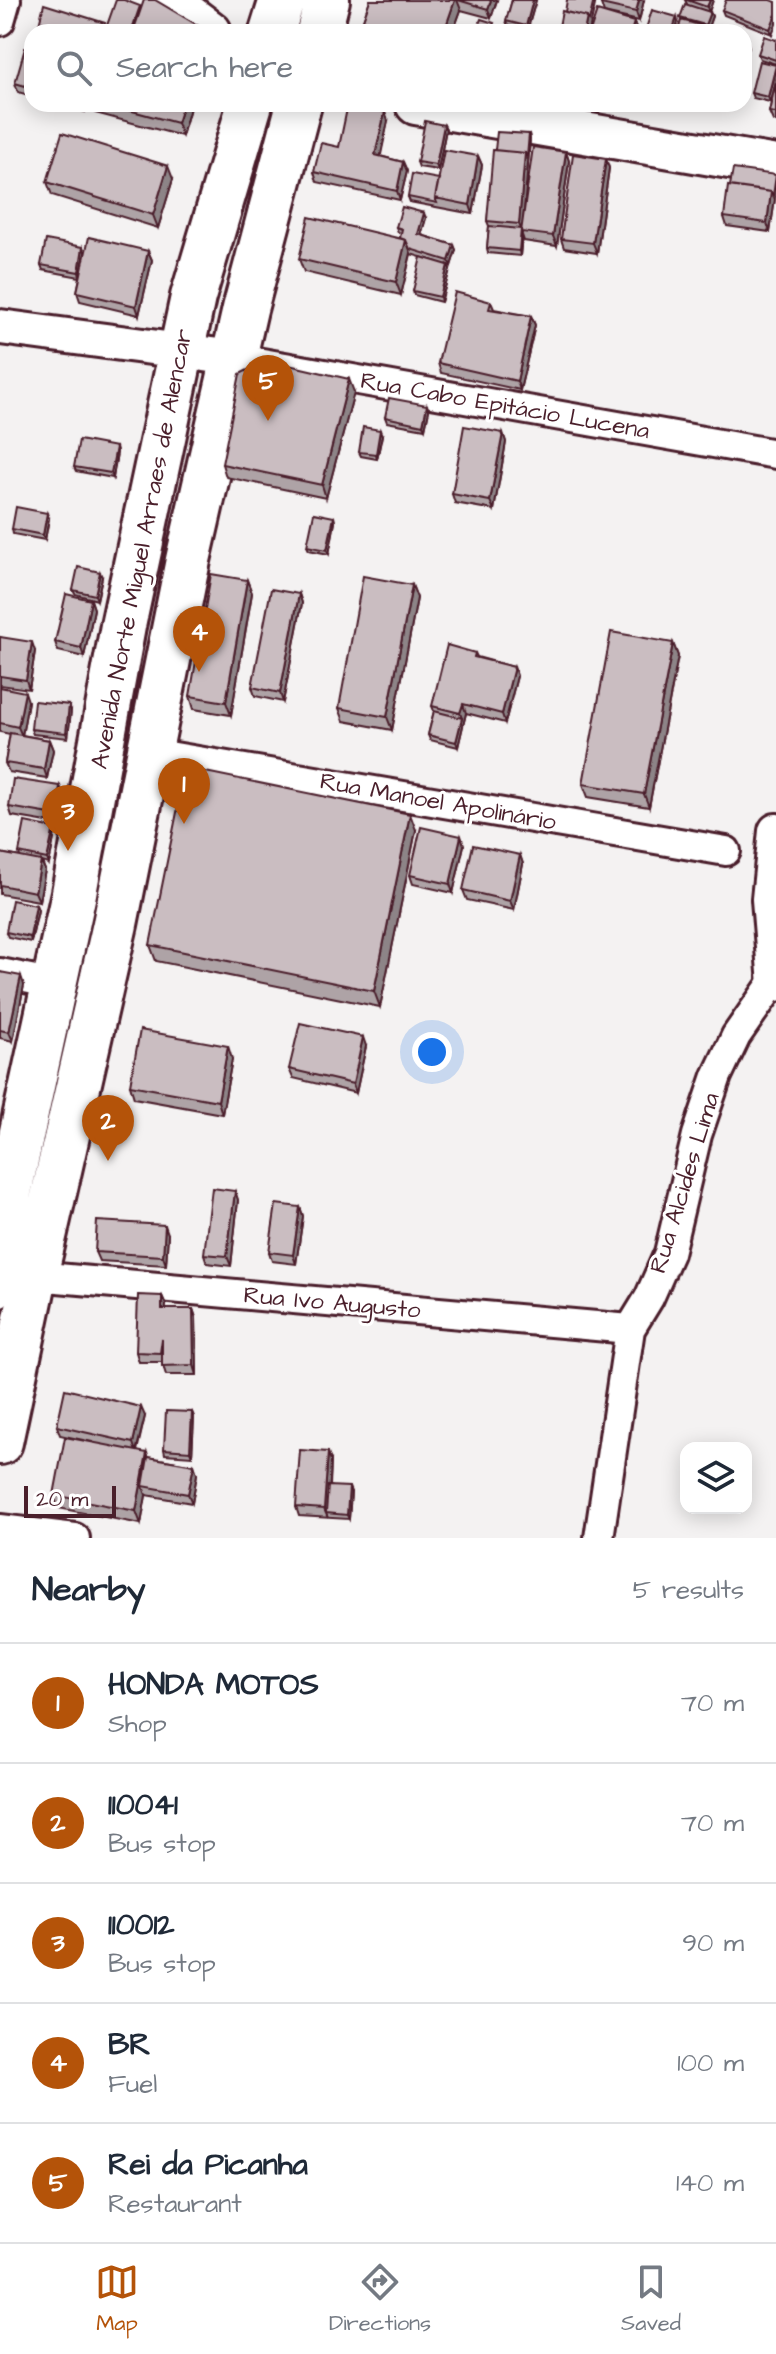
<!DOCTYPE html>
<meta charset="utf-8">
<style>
:root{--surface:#fff;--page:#f2f2f3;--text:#1f2937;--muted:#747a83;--line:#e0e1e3;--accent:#b45309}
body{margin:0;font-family:"Architects Daughter",sans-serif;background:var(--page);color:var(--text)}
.controls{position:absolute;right:24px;bottom:24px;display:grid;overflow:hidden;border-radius:16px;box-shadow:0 4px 20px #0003}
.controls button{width:72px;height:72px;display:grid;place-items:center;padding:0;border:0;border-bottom:2px solid var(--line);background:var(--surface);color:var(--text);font:40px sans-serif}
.scale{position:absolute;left:24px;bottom:20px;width:92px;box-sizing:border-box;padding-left:8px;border:4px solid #4a1f2b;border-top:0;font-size:22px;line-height:28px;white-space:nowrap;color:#4a1f2b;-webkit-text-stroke:6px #fff;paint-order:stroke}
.you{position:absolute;left:432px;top:1052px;width:28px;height:28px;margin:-20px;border:6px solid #fff;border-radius:50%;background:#1a73e8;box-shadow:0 0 0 12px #1a73e833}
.badge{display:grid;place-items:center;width:52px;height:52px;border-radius:50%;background:var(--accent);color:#fff;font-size:26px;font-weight:700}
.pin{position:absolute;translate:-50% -66px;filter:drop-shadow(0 2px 4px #0008)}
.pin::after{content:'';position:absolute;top:42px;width:28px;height:24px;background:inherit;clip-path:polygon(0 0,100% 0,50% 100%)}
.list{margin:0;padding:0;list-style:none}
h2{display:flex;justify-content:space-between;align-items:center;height:104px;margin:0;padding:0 32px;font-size:34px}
h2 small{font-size:26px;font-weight:400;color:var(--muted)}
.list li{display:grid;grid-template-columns:52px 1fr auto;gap:24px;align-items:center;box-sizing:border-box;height:120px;padding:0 32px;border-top:2px solid var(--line)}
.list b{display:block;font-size:30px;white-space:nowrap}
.list p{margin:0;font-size:26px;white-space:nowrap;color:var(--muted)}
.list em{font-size:26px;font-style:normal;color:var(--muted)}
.icon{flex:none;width:44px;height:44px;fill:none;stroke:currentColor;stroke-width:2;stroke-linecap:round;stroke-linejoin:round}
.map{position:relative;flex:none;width:776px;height:1538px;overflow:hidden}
.search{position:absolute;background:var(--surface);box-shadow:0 4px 20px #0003;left:24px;right:24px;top:24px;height:88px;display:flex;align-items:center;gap:20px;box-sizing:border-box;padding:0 28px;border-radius:24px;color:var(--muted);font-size:30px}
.sheet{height:704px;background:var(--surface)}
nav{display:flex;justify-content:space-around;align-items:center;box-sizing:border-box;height:112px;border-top:2px solid var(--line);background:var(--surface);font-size:22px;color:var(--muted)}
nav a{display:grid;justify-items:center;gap:4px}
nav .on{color:var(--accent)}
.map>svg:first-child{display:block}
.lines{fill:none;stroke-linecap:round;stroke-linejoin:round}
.pedestrian-casing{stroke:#4a1f2b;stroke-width:26}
.minor-casing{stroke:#4a1f2b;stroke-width:34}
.tertiary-casing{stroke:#4a1f2b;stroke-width:40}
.secondary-casing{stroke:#4a1f2b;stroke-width:46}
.primary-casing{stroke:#4a1f2b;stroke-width:50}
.pedestrian{stroke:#fff;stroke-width:20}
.minor{stroke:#fff;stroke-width:28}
.tertiary{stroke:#fff;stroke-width:34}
.secondary{stroke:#fff;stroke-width:40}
.primary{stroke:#fff;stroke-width:44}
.wall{fill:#aea3a6;stroke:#4a1f2b;stroke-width:2}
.shaded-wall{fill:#8d8487;stroke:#4a1f2b;stroke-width:2}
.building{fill:#cabdc1;stroke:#4a1f2b;stroke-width:2}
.labels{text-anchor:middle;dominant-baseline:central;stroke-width:6;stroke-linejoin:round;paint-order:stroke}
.street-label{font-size:24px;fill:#4a1f2b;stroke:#fff}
</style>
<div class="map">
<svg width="776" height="1538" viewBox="0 0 776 1538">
<rect width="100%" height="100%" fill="#f4f2f2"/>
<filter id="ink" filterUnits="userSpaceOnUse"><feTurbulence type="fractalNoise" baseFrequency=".0125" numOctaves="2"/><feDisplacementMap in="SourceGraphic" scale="16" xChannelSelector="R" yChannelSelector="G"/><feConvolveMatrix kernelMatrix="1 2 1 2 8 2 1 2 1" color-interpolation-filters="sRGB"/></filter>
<g filter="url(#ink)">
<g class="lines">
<defs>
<path id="pedestrian" d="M 0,1297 L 15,1226"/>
<path id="minor" d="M 0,21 L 6,0
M 234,358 L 776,454
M 151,753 L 726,851
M 0,973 L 55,984
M 35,1276 L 630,1329
M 0,1529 L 75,1538
M 599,1538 L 630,1329 L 649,1298 L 669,1253 L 697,1135 L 717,1076 L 736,1036 L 775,980"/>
<path id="tertiary" d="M 0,327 L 234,358
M 776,831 L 769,899 L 776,984"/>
<path id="secondary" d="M 169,0 L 211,32
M 416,104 L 776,166"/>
<path id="primary" d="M 272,32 L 282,0
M 319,32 L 327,0
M 0,1233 L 74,893 L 123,626 L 193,297 L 250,104
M 0,1442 L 35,1276 L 115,924 L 188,560 L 245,309 L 299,104"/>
</defs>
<use href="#pedestrian" class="pedestrian-casing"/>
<use href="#minor" class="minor-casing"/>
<use href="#tertiary" class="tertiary-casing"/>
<use href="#secondary" class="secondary-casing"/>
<use href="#primary" class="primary-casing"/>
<use href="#pedestrian" class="pedestrian"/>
<use href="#minor" class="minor"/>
<use href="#tertiary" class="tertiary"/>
<use href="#secondary" class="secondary"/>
<use href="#primary" class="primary"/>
</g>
<path class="wall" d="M 370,0 L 497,0 L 491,18 L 461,10 L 453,32 L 367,32 L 363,20 Z
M 512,0 L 536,0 L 527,31 L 508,26 L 506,21 Z
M 602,0 L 644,0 L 639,21 L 604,13 L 601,4 Z
M 685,0 L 713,0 L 709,11 L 712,16 L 707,30 L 681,20 L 680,18 L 687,4 Z
M 770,0 L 772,34 L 724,15 L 722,10 Z
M 776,40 L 776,64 L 760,59 L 758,54 Z
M 32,50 L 32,96 L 18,92 L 15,83 Z
M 776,66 L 776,76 L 770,102 L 753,98 L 751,93 Z
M 776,82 L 776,122 L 773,121 L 769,112 Z
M 59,104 L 87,104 L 85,112 Z
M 92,104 L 191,104 L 182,136 L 95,113 Z
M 388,121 L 380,156 L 403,162 L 407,171 L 400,200 L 317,182 L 314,172 L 339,147 Z
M 444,125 L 446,129 L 438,170 L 419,167 L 417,162 Z
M 529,134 L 530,139 L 525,204 L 566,152 L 569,161 L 557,246 L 524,241 L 522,235 L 520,256 L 488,253 L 487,248 L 489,226 L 487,221 L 495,150 Z
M 478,156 L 482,165 L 473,214 L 410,202 L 408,197 Z
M 606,159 L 609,168 L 597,253 L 564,248 L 561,239 Z
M 173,179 L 158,228 L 52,195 L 47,182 Z
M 776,192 L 770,232 L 727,226 L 724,217 Z
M 426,218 L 421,235 L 454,245 L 456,250 L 451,266 L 448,265 L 450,269 L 441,302 L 414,295 L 413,291 L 437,262 L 411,254 L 401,295 L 304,272 L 299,259 L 400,238 L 401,233 L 398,232 L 396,227 Z
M 83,247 L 85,252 L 81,275 L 148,251 L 152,260 L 139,315 L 80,301 L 77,292 L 80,277 L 43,270 L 41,265 Z
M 491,302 L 494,309 L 531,316 L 535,325 L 520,390 L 441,373 L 438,363 Z
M 354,392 L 326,498 L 226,477 L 222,464 Z
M 429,410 L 425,429 L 387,422 L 385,417 Z
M 503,433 L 506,442 L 494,510 L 455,503 L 452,494 Z
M 382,435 L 377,459 L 361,456 L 359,452 Z
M 116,447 L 117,452 L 113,478 L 76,471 L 74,467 Z
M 334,517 L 335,522 L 329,554 L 309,550 L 307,546 Z
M 49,518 L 45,540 L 13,534 L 12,529 Z
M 102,577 L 97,600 L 75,594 L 73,590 Z
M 247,580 L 252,593 L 231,715 L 194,709 L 190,696 Z
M 412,585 L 417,598 L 392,730 L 344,721 L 339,708 Z
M 299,594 L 302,603 L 283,702 L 255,696 L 252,687 Z
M 91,600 L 94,609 L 84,657 L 58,651 L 55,642 Z
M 0,637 L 35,651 L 29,689 L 0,685 Z
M 673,643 L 678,656 L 649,807 L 588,797 L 583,784 Z
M 475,653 L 477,657 L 514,667 L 517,676 L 505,723 L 466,713 L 458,747 L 430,740 L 428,735 L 434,711 L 432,706 Z
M 0,687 L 28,701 L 22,735 L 49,740 L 53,750 L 47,778 L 9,772 L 5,763 L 10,734 L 0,732 Z
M 71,710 L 68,738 L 33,734 L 31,729 Z
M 64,795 L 59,824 L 12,816 L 9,807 Z
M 416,830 L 380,1007 L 156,961 L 150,945 Z
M 55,833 L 49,864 L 42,862 L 45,870 L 39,901 L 0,894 L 0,853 L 20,857 L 19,853 Z
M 461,836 L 464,845 L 453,893 L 413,884 L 410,875 Z
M 520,855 L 523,864 L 514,910 L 467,900 L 463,890 Z
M 36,905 L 38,910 L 31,942 L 8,937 L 6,932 Z
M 0,972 L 24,985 L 13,1041 L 0,1038 Z
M 366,1046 L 356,1093 L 293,1078 L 289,1069 Z
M 232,1059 L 222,1114 L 134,1098 L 130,1085 Z
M 235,1191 L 238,1200 L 231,1266 L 207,1263 L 204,1254 Z
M 300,1207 L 303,1216 L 296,1264 L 272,1261 L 269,1252 Z
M 168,1234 L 166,1265 L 99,1261 L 95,1252 Z
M 162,1296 L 166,1305 L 165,1309 L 193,1309 L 196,1318 L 197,1375 L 166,1375 L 162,1362 L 139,1362 L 136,1352 Z
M 192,1412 L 194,1417 L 192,1456 L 165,1454 L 164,1449 Z
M 145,1416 L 137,1451 L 148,1457 L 194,1465 L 197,1474 L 192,1503 L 146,1495 L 141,1524 L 58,1508 L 54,1495 L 92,1442 L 60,1435 L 57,1426 Z
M 331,1461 L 330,1486 L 351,1492 L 349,1519 L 299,1516 L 296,1507 Z"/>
<path class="shaded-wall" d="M 455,0 L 457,0 L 461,10 L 453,32 L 444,32 Z
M 491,0 L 497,0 L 491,18 L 488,9 Z
M 533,0 L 536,0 L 527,31 L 526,26 Z
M 594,0 L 596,0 L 589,32 L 584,32 L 587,17 Z
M 639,0 L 644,0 L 639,21 L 636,12 Z
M 710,0 L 713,0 L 709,12 L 707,7 Z
M 710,12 L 712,16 L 707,30 L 705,25 Z
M 776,14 L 776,24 L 772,34 L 770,29 Z
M 677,17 L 678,22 L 676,32 L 672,32 Z
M 634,22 L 637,31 L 637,32 L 631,32 Z
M 746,38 L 749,47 L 744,63 L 744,43 Z
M 776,65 L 776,76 L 770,102 L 768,97 Z
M 183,104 L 191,104 L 182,136 L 177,123 Z
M 385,112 L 388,121 L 379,164 L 375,155 Z
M 444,125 L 446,129 L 438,170 L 436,165 Z
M 529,134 L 530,139 L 522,233 L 521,232 L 522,235 L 520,256 L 519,251 L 521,229 L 519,224 L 525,153 Z
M 566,152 L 569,161 L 557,246 L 553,236 Z
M 478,156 L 482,165 L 473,214 L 470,205 Z
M 606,159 L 609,168 L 597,253 L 593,243 Z
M 403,162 L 407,171 L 400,200 L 397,191 Z
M 168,166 L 173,179 L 158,228 L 153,215 Z
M 776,175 L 776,192 L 770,232 L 767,223 L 771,192 Z
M 424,213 L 426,218 L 420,239 L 418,234 Z
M 406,240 L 411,253 L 401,295 L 396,282 Z
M 454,245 L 456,250 L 451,266 L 449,261 Z
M 83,247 L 85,252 L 80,277 L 79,272 Z
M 148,251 L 152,260 L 139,315 L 136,306 Z
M 448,265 L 450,269 L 441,302 L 440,297 Z
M 531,316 L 535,325 L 520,390 L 517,381 Z
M 349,379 L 354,392 L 326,498 L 322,485 Z
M 427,405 L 429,410 L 425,429 L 423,425 Z
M 380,430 L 382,435 L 377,459 L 376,454 Z
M 503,433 L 506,442 L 494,510 L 490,501 Z
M 116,447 L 117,452 L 113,478 L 111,473 Z
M 47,513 L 49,518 L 45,540 L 43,535 Z
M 334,517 L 335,522 L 329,554 L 327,550 Z
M 100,572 L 102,577 L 97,600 L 95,595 Z
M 247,580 L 252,593 L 231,715 L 226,702 Z
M 412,585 L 417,598 L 392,730 L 387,717 Z
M 299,594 L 302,603 L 283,702 L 280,693 Z
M 91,600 L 94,609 L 84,657 L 81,648 Z
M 32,642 L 35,651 L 29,689 L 26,680 Z
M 673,643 L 678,656 L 649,807 L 644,794 Z
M 514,667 L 517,676 L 505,723 L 502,714 Z
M 25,692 L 28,701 L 22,736 L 18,727 Z
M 463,704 L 466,713 L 458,747 L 456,742 L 462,718 L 460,713 Z
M 69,705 L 71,710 L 68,738 L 66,733 Z
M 49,740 L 53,750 L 47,778 L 44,769 Z
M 60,786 L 64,795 L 59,824 L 56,815 Z
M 410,814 L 416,830 L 380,1007 L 374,991 Z
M 54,828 L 55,833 L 49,864 L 47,859 Z
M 461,836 L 464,845 L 453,893 L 450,884 Z
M 520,855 L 523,864 L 514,910 L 510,901 Z
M 41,861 L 45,870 L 39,901 L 35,892 Z
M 36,905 L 38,910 L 31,942 L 30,937 Z
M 21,976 L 24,985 L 13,1041 L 9,1032 Z
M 363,1037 L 366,1046 L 356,1093 L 353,1084 Z
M 228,1046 L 232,1059 L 222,1114 L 218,1101 Z
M 235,1191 L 238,1200 L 231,1266 L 227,1256 Z
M 300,1207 L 303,1216 L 296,1264 L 293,1255 Z
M 165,1225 L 168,1234 L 166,1265 L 163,1256 Z
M 162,1296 L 166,1305 L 165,1318 L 162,1309 Z
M 193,1309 L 196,1318 L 197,1375 L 194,1365 Z
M 141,1407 L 145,1416 L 136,1452 L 133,1443 Z
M 192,1412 L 194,1417 L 192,1456 L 190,1451 Z
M 328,1452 L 331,1461 L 328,1513 L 326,1513 L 328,1518 L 324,1509 Z
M 147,1453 L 152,1466 L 143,1486 L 146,1495 L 141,1524 L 136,1511 Z
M 194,1465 L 197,1474 L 192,1503 L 188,1494 Z
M 349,1487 L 351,1492 L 349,1519 L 347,1515 Z"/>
<path class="building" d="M 116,0 L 124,0 L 140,6 L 131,32 L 109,32 L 105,31 Z
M 144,0 L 155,0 L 209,32 L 133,32 Z
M 370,0 L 455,0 L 444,32 L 394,32 L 363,20 Z
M 458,0 L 491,0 L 488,9 Z
M 512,0 L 533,0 L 526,26 L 506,21 Z
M 567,0 L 594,0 L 589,21 L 587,17 L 565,12 Z
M 602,0 L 639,0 L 636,12 L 601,4 Z
M 687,0 L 710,0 L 707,7 Z
M 726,0 L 770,0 L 776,2 L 776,14 L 770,29 L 722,10 Z
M 44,4 L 105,23 L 102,32 L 37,32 Z
M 685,4 L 710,12 L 705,25 L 680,18 Z
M 652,10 L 677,17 L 672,32 L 645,32 Z
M 562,11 L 587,17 L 584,32 L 558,32 Z
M 597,11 L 634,22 L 631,32 L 590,32 Z
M 481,19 L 494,23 L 491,32 L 476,32 Z
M 681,20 L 703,26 L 702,32 L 678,32 Z
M 715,29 L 726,32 L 714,32 Z
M 764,36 L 776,40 L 776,60 L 758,54 Z
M 25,48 L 32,50 L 32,88 L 15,83 Z
M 759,61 L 776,65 L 768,97 L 751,93 Z
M 776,82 L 776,113 L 769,112 Z
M 106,104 L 183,104 L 177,123 Z
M 348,104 L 385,112 L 375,155 L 403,162 L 397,191 L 314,172 L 321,143 L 339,147 Z
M 425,121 L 444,125 L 436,165 L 417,162 Z
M 497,132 L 529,134 L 527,157 L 525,153 L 495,150 Z
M 62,133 L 168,166 L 153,215 L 47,182 Z
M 533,147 L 566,152 L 553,236 L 521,232 Z
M 444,150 L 478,156 L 470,205 L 435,198 Z
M 493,150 L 525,153 L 519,224 L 487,221 Z
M 573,154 L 606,159 L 593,243 L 561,239 Z
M 733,169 L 776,175 L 773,196 L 771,192 L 730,186 Z
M 412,174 L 439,179 L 435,198 L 437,203 L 408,197 Z
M 728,186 L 771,192 L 767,223 L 724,217 Z
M 402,207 L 424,213 L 418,234 L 454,245 L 449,261 L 410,249 L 406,240 L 400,238 L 402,229 L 396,227 Z
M 309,217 L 406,240 L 396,282 L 299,259 Z
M 489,226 L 521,229 L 519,251 L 487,248 Z
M 89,237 L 148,251 L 136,306 L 77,292 Z
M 46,240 L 83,247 L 79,272 L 41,265 Z
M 421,257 L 448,265 L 440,297 L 413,291 Z
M 455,292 L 491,302 L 489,309 L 531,316 L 517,381 L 438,363 Z
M 267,360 L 349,379 L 322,485 L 222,464 L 240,374 Z
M 389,398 L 427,405 L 423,425 L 385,417 Z
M 464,426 L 503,433 L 490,501 L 452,494 Z
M 363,427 L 380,430 L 376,454 L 359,452 Z
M 79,440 L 116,447 L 111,473 L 74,467 Z
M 16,507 L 47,513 L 43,535 L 12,529 Z
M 314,513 L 334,517 L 327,550 L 307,546 Z
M 78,567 L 100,572 L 95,595 L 73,590 Z
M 211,574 L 247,580 L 226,702 L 190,696 Z
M 363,576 L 412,585 L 387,717 L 339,708 Z
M 271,589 L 299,594 L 280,693 L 252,687 Z
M 66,594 L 91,600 L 81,648 L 55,642 Z
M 611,632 L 673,643 L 644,794 L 583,784 Z
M 0,637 L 32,642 L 26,680 L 0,676 Z
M 447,645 L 475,653 L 474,657 L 514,667 L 502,714 L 463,704 L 460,713 L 432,706 Z
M 0,687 L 25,692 L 18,727 L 0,723 Z
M 34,701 L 69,705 L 66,733 L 31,729 Z
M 434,711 L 462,718 L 456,742 L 428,735 Z
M 10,733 L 49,740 L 44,769 L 5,763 Z
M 186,768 L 410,814 L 374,991 L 150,945 Z
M 13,779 L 60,786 L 56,815 L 9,807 Z
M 25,822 L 54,828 L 47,859 L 19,853 Z
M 421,827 L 461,836 L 450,884 L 410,875 Z
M 473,845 L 520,855 L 510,901 L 463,890 Z
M 0,853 L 41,861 L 35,892 L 0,885 Z
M 12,900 L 36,905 L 30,937 L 6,932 Z
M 0,972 L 21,976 L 9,1032 L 0,1030 Z
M 300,1023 L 363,1037 L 353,1084 L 289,1069 Z
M 140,1030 L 228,1046 L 218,1101 L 130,1085 Z
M 212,1188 L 235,1191 L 227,1256 L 204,1254 Z
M 276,1204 L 300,1207 L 293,1255 L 269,1252 Z
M 97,1221 L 165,1225 L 163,1256 L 95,1252 Z
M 138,1295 L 162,1296 L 162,1309 L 193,1309 L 194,1365 L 162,1366 L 162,1339 L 160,1353 L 136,1352 Z
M 65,1389 L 141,1407 L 133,1443 L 57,1426 Z
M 166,1411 L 192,1412 L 190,1451 L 164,1449 Z
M 65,1437 L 147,1453 L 136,1511 L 54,1495 Z
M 300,1450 L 328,1452 L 324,1509 L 296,1507 Z
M 148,1457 L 194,1465 L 188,1494 L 143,1486 Z
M 328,1486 L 349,1487 L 347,1515 L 326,1513 Z"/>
</g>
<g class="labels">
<g class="street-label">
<text transform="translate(505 406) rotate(10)">Rua Cabo Epitácio Lucena</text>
<text transform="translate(142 549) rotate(-79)">Avenida Norte Miguel Arraes de Alencar</text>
<text transform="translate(438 802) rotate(10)">Rua Manoel Apolinário</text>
<text transform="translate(685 1183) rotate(-73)">Rua Alcides Lima</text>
<text transform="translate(332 1303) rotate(5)">Rua Ivo Augusto</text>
</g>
</g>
</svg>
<div class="controls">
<button><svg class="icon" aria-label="layers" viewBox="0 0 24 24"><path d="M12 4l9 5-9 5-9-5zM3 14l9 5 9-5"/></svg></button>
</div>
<div class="scale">20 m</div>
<div class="you"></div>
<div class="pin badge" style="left:184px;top:824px">1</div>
<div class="pin badge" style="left:108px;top:1161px">2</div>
<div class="pin badge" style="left:68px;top:851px">3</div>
<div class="pin badge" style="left:199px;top:672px">4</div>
<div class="pin badge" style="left:268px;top:421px">5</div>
<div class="search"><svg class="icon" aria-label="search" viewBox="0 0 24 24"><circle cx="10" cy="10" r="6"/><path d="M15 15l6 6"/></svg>Search here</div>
</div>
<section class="sheet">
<h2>Nearby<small>5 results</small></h2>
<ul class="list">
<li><span class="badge">1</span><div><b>HONDA MOTOS</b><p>Shop</p></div><em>70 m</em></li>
<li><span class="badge">2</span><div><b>110041</b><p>Bus stop</p></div><em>70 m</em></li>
<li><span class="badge">3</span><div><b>110012</b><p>Bus stop</p></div><em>90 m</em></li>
<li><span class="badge">4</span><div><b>BR</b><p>Fuel</p></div><em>100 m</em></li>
<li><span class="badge">5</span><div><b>Rei da Picanha</b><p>Restaurant</p></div><em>140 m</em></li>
</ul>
</section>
<nav>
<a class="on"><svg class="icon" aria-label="map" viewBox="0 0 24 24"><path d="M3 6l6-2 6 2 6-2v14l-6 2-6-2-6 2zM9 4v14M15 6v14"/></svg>Map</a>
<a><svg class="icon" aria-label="directions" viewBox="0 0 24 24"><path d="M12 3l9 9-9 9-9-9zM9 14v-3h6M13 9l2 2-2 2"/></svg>Directions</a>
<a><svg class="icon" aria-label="saved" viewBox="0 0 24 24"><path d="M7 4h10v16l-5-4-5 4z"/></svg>Saved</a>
</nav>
